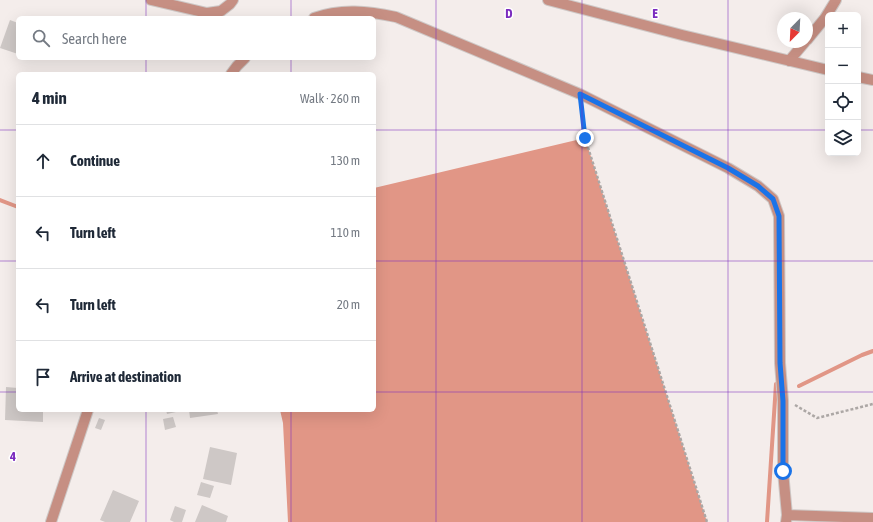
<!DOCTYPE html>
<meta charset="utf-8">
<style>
:root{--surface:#fff;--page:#f2f2f3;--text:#1f2937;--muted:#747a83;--line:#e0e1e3}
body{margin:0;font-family:"Asap Condensed",sans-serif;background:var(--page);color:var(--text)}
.controls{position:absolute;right:12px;top:12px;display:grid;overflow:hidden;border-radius:6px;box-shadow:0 4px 16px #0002}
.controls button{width:36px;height:36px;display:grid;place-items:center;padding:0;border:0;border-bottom:1px solid var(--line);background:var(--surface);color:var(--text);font:20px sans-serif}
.compass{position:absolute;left:777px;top:12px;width:36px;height:36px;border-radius:50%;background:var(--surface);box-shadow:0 4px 16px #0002;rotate:204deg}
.stop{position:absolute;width:12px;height:12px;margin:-9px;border:3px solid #1a73e8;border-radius:50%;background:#fff}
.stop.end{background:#1a73e8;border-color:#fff;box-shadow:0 1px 4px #0008}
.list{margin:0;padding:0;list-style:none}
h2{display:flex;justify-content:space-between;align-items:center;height:52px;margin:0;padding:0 16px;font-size:17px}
h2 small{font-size:13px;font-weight:400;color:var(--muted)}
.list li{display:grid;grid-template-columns:26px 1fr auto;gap:12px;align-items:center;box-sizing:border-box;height:72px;padding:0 16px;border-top:1px solid var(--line)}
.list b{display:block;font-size:15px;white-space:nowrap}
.list em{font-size:13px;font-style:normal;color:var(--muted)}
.icon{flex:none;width:22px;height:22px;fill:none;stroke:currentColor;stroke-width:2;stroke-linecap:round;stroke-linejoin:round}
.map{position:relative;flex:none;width:873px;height:522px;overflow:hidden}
.search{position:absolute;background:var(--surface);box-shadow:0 4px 16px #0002;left:16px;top:16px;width:360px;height:44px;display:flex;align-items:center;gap:10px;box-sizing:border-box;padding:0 14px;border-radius:6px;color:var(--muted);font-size:15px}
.panel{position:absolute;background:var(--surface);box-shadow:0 4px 16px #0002;left:16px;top:72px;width:360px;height:340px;border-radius:6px}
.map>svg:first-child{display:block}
.water{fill:#e19686}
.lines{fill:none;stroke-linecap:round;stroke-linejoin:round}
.stream{stroke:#e19686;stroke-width:4}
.building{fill:#cec8c6}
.minor-casing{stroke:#cec8c6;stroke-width:12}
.path{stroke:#aca7a5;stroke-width:2.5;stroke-dasharray:3 2;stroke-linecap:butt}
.minor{stroke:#c68f83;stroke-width:10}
.route{stroke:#1a73e8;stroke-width:5}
.grid{fill:none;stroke:#7b2cbf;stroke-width:1;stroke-opacity:0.55}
.grid-label{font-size:13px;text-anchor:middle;font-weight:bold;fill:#7b2cbf;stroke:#fff;stroke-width:3;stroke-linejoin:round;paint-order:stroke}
</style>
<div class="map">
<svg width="873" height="522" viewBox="0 0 873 522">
<rect width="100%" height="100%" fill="#f4edeb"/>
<path class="water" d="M 585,138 L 707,522 L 288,522 L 283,423 L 280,410 L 374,410 L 374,188 Z"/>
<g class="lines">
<path class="stream" d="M 0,200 L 18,207
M 799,386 L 862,355 L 873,351
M 767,522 L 776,384"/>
</g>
<path class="building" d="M 10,20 L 18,23 L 18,54 L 0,48 Z
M 6,387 L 18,388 L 18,410 L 43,410 L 43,422 L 5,420 Z
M 166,410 L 176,410 L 176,412 L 167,414 Z
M 189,410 L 217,410 L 218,414 L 190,418 Z
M 173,417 L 176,427 L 165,430 L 163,419 Z
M 99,418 L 105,420 L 101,430 L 95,428 Z
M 210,447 L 237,453 L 231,485 L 203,479 Z
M 201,482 L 214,486 L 210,498 L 197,495 Z
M 113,490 L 139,501 L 130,522 L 105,522 L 100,520 Z
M 202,505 L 228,516 L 226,522 L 195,522 Z
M 175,506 L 186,510 L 182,522 L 174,522 L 170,520 Z"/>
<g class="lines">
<defs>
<path id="minor" d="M 151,0 L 207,13 L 221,11 L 230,4 L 233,0
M 548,0 L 682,35 L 828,70
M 314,18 C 341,8 368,11 396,17 L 580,94 L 728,168 L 758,186 L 773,199 L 779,216 L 780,363 L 783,401 L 783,471 L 787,515 L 786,522
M 807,40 L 825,18 L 836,0
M 789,61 L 805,42
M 231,74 L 237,66 L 245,58
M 858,77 L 873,80
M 787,515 L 873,518
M 51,522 L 88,410"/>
</defs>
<use href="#minor" class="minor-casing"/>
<path class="path" d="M 581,108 L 585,138 L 707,522
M 795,405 L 817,418 L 873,404"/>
<use href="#minor" class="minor"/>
</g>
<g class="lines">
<path class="route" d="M 585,138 L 580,94 L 728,168 L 758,186 L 773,199 L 779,216 L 780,363 L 783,401 L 783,471"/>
</g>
<path class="grid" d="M 146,0 L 146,18M 291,0 L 291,18M 436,0 L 436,522M 582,0 L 582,522M 728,0 L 728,522M 146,58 L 146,74M 291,58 L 291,74M 0,130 L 18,130M 374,130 L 828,130M 858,130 L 873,130M 0,261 L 18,261M 374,261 L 873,261M 0,392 L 18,392M 374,392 L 873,392M 146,410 L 146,522M 291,410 L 291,522"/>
<g class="grid-label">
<text x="509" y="18">D</text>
<text x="655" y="18">E</text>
<text x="13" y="461">4</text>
</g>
</svg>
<div class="controls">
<button>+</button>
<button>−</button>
<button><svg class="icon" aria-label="locate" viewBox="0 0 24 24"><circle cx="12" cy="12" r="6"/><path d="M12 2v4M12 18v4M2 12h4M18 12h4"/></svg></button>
<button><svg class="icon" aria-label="layers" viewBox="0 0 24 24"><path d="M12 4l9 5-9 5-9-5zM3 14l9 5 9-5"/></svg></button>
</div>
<svg class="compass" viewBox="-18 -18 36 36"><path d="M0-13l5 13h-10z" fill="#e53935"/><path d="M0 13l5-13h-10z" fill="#747a83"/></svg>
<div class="stop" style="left:783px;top:471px"></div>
<div class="stop end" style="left:585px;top:138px"></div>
<div class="search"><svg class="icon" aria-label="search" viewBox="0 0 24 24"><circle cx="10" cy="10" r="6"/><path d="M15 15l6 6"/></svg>Search here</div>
<section class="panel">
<h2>4 min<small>Walk · 260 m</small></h2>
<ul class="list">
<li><svg class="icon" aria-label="ahead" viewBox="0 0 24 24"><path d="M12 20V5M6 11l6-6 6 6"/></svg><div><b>Continue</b></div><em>130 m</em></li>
<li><svg class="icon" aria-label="left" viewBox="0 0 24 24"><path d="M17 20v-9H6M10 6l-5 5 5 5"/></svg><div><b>Turn left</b></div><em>110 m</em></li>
<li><svg class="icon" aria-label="left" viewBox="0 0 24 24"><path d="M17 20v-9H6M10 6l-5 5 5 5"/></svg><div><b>Turn left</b></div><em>20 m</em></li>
<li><svg class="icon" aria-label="arrive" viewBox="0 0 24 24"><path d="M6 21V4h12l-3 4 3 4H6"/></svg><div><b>Arrive at destination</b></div></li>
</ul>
</section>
</div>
